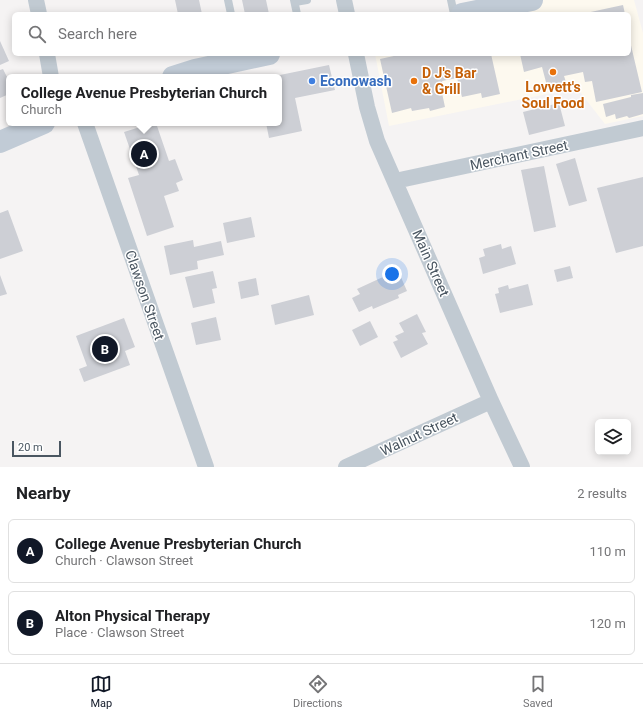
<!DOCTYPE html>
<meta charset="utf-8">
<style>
:root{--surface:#fff;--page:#f2f2f2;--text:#202124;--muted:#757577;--line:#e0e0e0;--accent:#111827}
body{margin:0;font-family:Roboto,sans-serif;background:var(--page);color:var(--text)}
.controls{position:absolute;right:12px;bottom:12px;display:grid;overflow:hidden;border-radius:6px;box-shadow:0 2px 10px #0003}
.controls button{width:36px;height:36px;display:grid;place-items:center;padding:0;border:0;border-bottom:1px solid var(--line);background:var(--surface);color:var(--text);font:20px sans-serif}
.scale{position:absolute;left:12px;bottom:10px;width:49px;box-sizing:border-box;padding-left:4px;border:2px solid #4a5661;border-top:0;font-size:11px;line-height:14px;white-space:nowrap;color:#4a5661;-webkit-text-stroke:3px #fff;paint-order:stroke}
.you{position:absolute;left:392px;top:274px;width:14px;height:14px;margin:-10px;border:3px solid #fff;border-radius:50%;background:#1a73e8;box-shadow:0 0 0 6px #1a73e833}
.badge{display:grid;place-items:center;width:26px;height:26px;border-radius:50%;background:var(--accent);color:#fff;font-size:13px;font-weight:700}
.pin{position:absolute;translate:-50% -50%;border:2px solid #fff;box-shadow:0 1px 4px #0006}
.popup{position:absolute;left:6px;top:74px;width:276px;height:52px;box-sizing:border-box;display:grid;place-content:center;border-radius:6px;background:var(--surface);filter:drop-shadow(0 1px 3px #0005);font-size:13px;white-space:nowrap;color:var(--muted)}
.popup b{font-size:15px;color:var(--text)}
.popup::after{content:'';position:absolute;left:50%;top:100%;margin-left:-8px;border:8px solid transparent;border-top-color:var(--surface)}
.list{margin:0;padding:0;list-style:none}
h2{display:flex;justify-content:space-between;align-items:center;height:52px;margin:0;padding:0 16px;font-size:17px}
h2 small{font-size:13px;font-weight:400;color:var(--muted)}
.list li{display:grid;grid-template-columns:26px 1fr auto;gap:12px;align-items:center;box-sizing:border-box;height:64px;margin:0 8px 8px;padding:0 8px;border:1px solid var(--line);border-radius:6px}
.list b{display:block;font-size:15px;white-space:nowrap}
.list p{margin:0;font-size:13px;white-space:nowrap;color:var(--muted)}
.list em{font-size:13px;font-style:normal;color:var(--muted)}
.icon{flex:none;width:22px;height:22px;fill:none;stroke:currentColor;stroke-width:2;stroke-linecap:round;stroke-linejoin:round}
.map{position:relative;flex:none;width:643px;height:467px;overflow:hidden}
.search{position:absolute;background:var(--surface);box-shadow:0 2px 10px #0003;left:12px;right:12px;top:12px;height:44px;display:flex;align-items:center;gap:10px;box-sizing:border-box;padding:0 14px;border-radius:6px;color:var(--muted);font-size:15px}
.sheet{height:196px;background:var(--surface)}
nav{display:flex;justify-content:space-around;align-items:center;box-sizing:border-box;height:56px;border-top:1px solid var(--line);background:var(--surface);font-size:11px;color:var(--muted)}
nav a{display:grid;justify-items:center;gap:2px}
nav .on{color:var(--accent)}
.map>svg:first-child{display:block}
.commercial{fill:#fdf9ef}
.building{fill:#cdcfd5}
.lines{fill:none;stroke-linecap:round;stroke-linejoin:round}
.lane{stroke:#c1cad2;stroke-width:8}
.street{stroke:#c1cad2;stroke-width:16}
.secondary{stroke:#c1cbd6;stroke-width:22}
.food-dot{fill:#e8710a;stroke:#fff;stroke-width:1.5}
.shop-dot{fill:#3f7fe0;stroke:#fff;stroke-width:1.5}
.labels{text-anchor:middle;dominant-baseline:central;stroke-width:3;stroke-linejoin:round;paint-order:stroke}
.food-label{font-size:14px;font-weight:bold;fill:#c56008;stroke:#fff;text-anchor:start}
.shop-label{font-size:14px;font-weight:bold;fill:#366cbe;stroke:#fff;text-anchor:start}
.street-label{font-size:14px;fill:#4a5661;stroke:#fff}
</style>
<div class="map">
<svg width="643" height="467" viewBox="0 0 643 467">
<rect width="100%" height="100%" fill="#f5f3f3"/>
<path class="commercial" d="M 500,0 L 634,0 L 643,33 L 643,116 L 605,124 L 577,88 L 389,126 L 375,54 L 629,54 L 629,14 L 502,14 Z"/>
<path class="building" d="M 175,0 L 199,0 L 202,14 L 178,14 Z
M 242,0 L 266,0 L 269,14 L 245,14 Z
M 623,5 L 625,14 L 586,14 L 586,13 Z
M 629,37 L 642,92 L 596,102 L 592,81 L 585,82 L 583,72 L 564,76 L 566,82 L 547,86 L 542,67 L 524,72 L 520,54 L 629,54 Z
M 0,41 L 9,61 L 0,65 Z
M 403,54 L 491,54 L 500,94 L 482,98 L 481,93 L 462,97 L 457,78 L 442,81 L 445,92 L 442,93 L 445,107 L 430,111 L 429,108 L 412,111 L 411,108 L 392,113 L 380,59 Z
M 329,65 L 335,90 L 295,98 L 302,131 L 269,138 L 266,123 L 279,123 L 279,77 L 275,76 Z
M 3,69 L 9,81 L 9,94 L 0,98 L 0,70 Z
M 643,93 L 643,114 L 629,118 L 627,116 L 616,119 L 615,114 L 606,117 L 603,104 L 631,97 L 631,95 Z
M 559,103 L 565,126 L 529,135 L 523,112 Z
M 153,123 L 156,123 L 169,161 L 175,159 L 183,180 L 176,183 L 179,191 L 164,196 L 174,227 L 147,236 L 128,178 L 139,175 L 124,132 Z
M 575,158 L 587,201 L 569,206 L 556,164 Z
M 544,166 L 556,227 L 534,232 L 521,170 Z
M 643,177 L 643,246 L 616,253 L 597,188 Z
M 8,210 L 23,251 L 0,259 L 0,213 Z
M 251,217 L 255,237 L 227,243 L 223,223 Z
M 193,240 L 194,247 L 221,241 L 224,255 L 197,261 L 198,269 L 170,275 L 164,246 Z
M 501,244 L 502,249 L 511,246 L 516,264 L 483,274 L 479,258 L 485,256 L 483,249 Z
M 570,266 L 573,278 L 557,282 L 554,270 Z
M 213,271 L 217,288 L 212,289 L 215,303 L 193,308 L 185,277 Z
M 0,275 L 7,294 L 0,296 Z
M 400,275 L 407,291 L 398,295 L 399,298 L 373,309 L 372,306 L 359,312 L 352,298 L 360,294 L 357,289 L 383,277 L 385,281 Z
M 256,278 L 259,295 L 241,299 L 238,282 Z
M 528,284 L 533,305 L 500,313 L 495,294 L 499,293 L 498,288 L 508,285 L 509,289 Z
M 309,295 L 314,315 L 275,325 L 271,305 Z
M 417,314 L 426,332 L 422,333 L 428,344 L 401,358 L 393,342 L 398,340 L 395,336 L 404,332 L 399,323 Z
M 216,317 L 221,340 L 196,345 L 191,323 Z
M 124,318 L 135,347 L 125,351 L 130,365 L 84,382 L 79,369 L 87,366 L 76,336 Z
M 370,321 L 378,337 L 360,346 L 352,330 Z"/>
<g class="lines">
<path class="lane" d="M 228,0 L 231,14
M 294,0 L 297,14
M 451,0 L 454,14
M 295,2 L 307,0"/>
<path class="street" d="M 36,0 L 39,14
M 344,0 L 347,14
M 47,54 L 51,77
M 356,54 L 367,107 L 377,141 L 491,401 L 522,467
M 85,123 L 206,467
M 395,181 L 643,128
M 346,467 L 491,401"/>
<path class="secondary" d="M 462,14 L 532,0
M 173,77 L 195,70 L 269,54
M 0,142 L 44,123"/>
</g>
<g class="food-dot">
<circle cx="553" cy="72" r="4"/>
<circle cx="414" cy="81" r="4"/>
</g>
<circle class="shop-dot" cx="312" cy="81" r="4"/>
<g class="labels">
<g class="food-label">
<text x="422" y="73">D J's Bar<tspan x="422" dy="16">&amp; Grill</tspan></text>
<text x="553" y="87" text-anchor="middle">Lovvett's<tspan x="553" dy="16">Soul Food</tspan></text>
</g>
<g class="shop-label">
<text x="320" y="81">Econowash</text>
</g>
<g class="street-label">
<text transform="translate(519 155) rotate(-12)">Merchant Street</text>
<text transform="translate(431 263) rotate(66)">Main Street</text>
<text transform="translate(145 295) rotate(71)">Clawson Street</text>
<text transform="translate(419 434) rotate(-25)">Walnut Street</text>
</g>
</g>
</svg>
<div class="controls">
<button><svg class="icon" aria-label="layers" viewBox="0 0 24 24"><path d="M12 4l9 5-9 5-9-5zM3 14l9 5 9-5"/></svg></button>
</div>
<div class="scale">20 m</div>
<div class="you"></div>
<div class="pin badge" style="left:144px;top:154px">A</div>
<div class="popup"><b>College Avenue Presbyterian Church</b>Church</div>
<div class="pin badge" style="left:105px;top:349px">B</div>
<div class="search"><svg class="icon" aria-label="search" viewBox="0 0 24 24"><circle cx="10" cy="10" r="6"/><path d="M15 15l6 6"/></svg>Search here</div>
</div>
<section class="sheet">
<h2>Nearby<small>2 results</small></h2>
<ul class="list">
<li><span class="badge">A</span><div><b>College Avenue Presbyterian Church</b><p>Church · Clawson Street</p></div><em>110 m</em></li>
<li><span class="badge">B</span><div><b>Alton Physical Therapy</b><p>Place · Clawson Street</p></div><em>120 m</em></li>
</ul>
</section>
<nav>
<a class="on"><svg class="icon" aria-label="map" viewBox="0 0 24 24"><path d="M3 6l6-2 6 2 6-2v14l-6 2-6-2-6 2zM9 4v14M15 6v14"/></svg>Map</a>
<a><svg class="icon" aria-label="directions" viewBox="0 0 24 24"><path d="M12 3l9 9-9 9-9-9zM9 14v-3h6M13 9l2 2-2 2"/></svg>Directions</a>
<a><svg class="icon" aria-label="saved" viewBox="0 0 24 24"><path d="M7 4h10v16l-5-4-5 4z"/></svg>Saved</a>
</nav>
